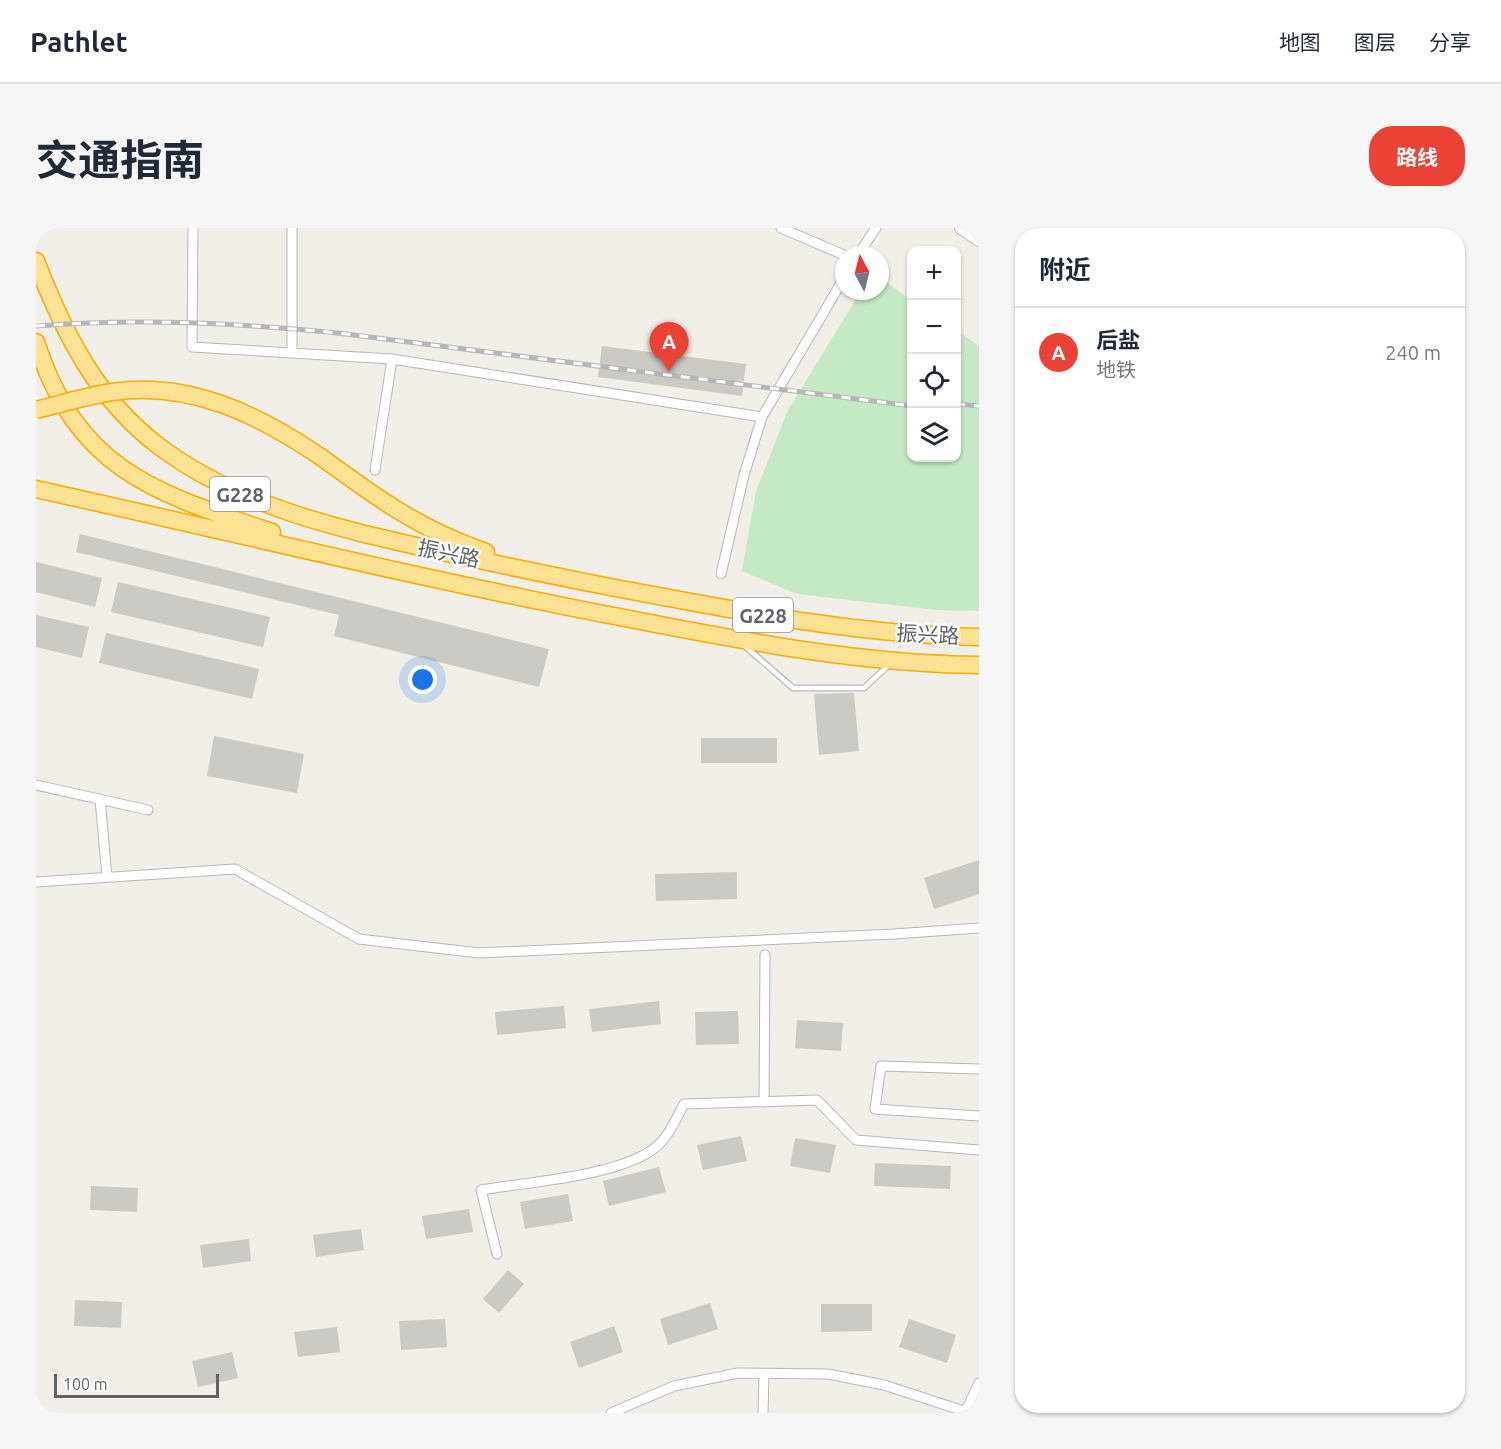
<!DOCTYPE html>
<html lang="zh">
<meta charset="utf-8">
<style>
:root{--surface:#fff;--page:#f6f6f7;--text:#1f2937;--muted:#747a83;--line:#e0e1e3;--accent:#ea4335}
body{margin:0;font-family:Ubuntu,"Noto Sans SC",sans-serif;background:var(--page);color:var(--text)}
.controls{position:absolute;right:18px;top:18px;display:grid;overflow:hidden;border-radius:12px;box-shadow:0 2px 4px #0004}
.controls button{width:54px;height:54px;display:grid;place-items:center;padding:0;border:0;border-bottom:2px solid var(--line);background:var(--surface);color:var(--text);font:30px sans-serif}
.compass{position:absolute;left:799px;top:18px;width:54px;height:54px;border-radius:50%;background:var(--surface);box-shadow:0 2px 4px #0004;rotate:353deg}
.scale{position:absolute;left:18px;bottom:15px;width:165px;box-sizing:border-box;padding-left:6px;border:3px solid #5f6368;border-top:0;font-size:16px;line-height:21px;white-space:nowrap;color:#5f6368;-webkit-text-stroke:4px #fff;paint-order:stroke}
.you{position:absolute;left:387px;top:452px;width:21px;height:21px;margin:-15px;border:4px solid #fff;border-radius:50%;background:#1a73e8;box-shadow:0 0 0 9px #1a73e833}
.badge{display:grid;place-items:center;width:39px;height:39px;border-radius:50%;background:var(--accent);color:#fff;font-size:20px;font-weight:700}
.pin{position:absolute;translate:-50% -50px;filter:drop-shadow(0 2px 3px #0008)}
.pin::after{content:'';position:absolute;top:32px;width:21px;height:18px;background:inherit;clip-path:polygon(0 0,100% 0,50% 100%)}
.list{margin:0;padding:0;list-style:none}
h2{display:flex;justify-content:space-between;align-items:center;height:78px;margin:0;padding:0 24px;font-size:26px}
h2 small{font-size:20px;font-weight:400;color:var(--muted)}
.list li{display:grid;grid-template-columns:39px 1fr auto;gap:18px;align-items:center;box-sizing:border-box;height:90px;padding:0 24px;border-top:2px solid var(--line)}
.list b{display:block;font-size:22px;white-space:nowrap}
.list p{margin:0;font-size:20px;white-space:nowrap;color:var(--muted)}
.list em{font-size:20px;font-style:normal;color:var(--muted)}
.icon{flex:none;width:33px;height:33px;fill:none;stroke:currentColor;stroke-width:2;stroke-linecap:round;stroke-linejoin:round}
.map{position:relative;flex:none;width:943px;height:1185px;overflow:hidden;border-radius:24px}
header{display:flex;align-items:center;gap:36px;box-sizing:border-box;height:84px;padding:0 30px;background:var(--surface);border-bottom:2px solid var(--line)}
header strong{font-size:28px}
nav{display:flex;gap:33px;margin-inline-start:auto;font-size:21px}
.intro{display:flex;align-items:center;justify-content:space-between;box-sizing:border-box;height:144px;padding:0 36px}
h1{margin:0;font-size:42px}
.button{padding:15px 27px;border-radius:24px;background:var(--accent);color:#fff;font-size:21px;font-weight:700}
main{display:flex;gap:36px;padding:0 36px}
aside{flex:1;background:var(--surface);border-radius:24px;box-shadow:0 2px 4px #0004}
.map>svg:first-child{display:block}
.green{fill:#c5e8c5}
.building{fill:#cccac5}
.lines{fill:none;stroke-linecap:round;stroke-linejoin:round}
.lane-casing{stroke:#b5b8bc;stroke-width:7}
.street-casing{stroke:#b5b8bc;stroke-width:11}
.secondary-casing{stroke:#b6babf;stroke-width:14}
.highway-casing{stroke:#f9ab00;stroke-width:19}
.lane{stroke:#fff;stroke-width:4.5}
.street{stroke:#fff;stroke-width:9}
.secondary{stroke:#fff;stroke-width:12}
.highway{stroke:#fde293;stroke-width:16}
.rail-casing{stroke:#b6b7b8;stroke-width:5}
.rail{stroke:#fff;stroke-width:3;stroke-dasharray:9;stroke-linecap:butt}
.highway-bridge-casing{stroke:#f9ab00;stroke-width:19;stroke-linecap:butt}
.highway-bridge{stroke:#fde293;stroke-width:16}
.labels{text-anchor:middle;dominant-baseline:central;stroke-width:4.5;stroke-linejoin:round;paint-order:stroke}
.shield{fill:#fff;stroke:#8f9295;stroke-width:1.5}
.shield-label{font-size:20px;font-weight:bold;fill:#5f6368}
.street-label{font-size:21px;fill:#5f6368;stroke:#fff}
</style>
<header>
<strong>Pathlet</strong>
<nav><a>地图</a><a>图层</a><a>分享</a></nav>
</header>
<div class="intro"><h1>交通指南</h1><a class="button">路线</a></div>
<main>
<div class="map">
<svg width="943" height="1185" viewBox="0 0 943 1185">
<rect width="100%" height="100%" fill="#f1efe8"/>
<path class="green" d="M 844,50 L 875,72 L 876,230 L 920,230 L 921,102 L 943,118 L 943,383 L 900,382 L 761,366 L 706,343 L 720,263 L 752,182 L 825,63 L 844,63 Z"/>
<path class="building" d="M 566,118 L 710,136 L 706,168 L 562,149 Z
M 44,306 L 513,421 L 503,459 L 298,408 L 303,387 L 40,324 Z
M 0,334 L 66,350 L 59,379 L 0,364 Z
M 82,354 L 234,389 L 227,419 L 75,384 Z
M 0,387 L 53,399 L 46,430 L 0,419 Z
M 70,405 L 223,441 L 216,471 L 63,435 Z
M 818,465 L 823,523 L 783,527 L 778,466 Z
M 178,508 L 268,526 L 261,565 L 171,548 Z
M 665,510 L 741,510 L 741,535 L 665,535 Z
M 943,632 L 943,666 L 898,681 L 888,650 Z
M 701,644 L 701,671 L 620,673 L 619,646 Z
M 623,773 L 625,796 L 556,804 L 553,781 Z
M 528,778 L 530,800 L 461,807 L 459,784 Z
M 702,783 L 703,816 L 660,817 L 659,784 Z
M 761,792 L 807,795 L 805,823 L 759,820 Z
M 705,908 L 711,933 L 667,942 L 661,917 Z
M 759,910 L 800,917 L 794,945 L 754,938 Z
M 839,935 L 915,938 L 914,961 L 838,958 Z
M 623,939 L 630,964 L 573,978 L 567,953 Z
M 55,958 L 102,960 L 101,984 L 54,982 Z
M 532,966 L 537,993 L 489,1001 L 484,974 Z
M 433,981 L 437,1004 L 390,1011 L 386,988 Z
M 325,1001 L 328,1022 L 280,1029 L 277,1007 Z
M 213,1011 L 215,1033 L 167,1040 L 164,1017 Z
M 472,1042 L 488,1056 L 463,1085 L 447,1071 Z
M 39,1072 L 86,1074 L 85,1100 L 38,1098 Z
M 674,1075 L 682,1101 L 632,1117 L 624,1091 Z
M 785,1076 L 836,1076 L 836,1103 L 785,1104 Z
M 409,1091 L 411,1119 L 365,1122 L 363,1093 Z
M 873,1091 L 920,1107 L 911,1135 L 863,1119 Z
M 578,1098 L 587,1124 L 543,1140 L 534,1114 Z
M 301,1099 L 304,1124 L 262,1129 L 258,1104 Z
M 196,1124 L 202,1150 L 162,1159 L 156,1133 Z"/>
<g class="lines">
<defs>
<path id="lane" d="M 710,419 L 757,460 L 828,460 L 854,436"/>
<path id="street" d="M 157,0 L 156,119 L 356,131 L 726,189
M 745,0 L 808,27
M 822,27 L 840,0
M 256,125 L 256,0
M 339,242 L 356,131
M 685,346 L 708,247 L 726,189 L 808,50
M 0,557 L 112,582
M 64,571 L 71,649
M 0,654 L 199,641 L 323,711 L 443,725 L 858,706 L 943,700
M 943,841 L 845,838 L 839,881 L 943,888
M 728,874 L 729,727
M 461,1026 L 445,962 C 491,954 585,948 620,919 C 633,908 640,891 648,876 L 781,872 L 820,912 L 943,922
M 575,1185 L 638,1158 L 702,1145 L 792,1146 L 848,1157 L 934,1185
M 727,1185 L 728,1146
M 929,1185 L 943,1155"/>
<path id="secondary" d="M 925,0 L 943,12"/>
<path id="highway" d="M 0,33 C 28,105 61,172 124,219 C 202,277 296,299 389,320 C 449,334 509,346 569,358 C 693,381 817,407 943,409
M 0,114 C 42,243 119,265 236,304
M 285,229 C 341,270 383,301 450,324
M 0,261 C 199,305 398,354 599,392 C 712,414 827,436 943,437"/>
</defs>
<use href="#lane" class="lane-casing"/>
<use href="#street" class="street-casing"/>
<use href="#secondary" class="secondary-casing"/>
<use href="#highway" class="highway-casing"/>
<use href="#lane" class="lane"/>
<use href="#street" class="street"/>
<use href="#secondary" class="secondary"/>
<use href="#highway" class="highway"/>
<defs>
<path id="rail" d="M 0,98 C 103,90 200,95 302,105 L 876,178
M 920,176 L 943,178"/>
</defs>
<use href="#rail" class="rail-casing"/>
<use href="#rail" class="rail"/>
<defs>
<path id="highway-bridge" d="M 0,182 C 25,176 50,168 76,164 C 153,152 223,187 285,229"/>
</defs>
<use href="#highway-bridge" class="highway-bridge-casing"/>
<use href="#highway-bridge" class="highway-bridge"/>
</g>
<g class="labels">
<g class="shield">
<rect x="174" y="249" width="60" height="34" rx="4.5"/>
<rect x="697" y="370" width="60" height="34" rx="4.5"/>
</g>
<g class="shield-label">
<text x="204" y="266">G228</text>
<text x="727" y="387">G228</text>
</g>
<g class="street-label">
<text transform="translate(413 325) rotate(12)">振兴路</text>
<text transform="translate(892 406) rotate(3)">振兴路</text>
</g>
</g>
</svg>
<div class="controls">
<button>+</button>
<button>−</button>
<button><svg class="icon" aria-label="locate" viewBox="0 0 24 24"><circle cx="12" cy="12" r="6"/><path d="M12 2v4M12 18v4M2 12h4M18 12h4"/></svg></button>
<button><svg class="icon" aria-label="layers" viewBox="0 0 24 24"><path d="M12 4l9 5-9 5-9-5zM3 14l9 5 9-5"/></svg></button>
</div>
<svg class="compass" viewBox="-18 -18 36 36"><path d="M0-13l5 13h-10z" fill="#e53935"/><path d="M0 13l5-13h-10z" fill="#747a83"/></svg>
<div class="scale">100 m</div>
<div class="you"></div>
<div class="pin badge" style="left:633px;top:144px">A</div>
</div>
<aside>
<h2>附近<small></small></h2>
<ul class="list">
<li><span class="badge">A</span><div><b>后盐</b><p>地铁</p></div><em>240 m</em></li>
</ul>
</aside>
</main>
